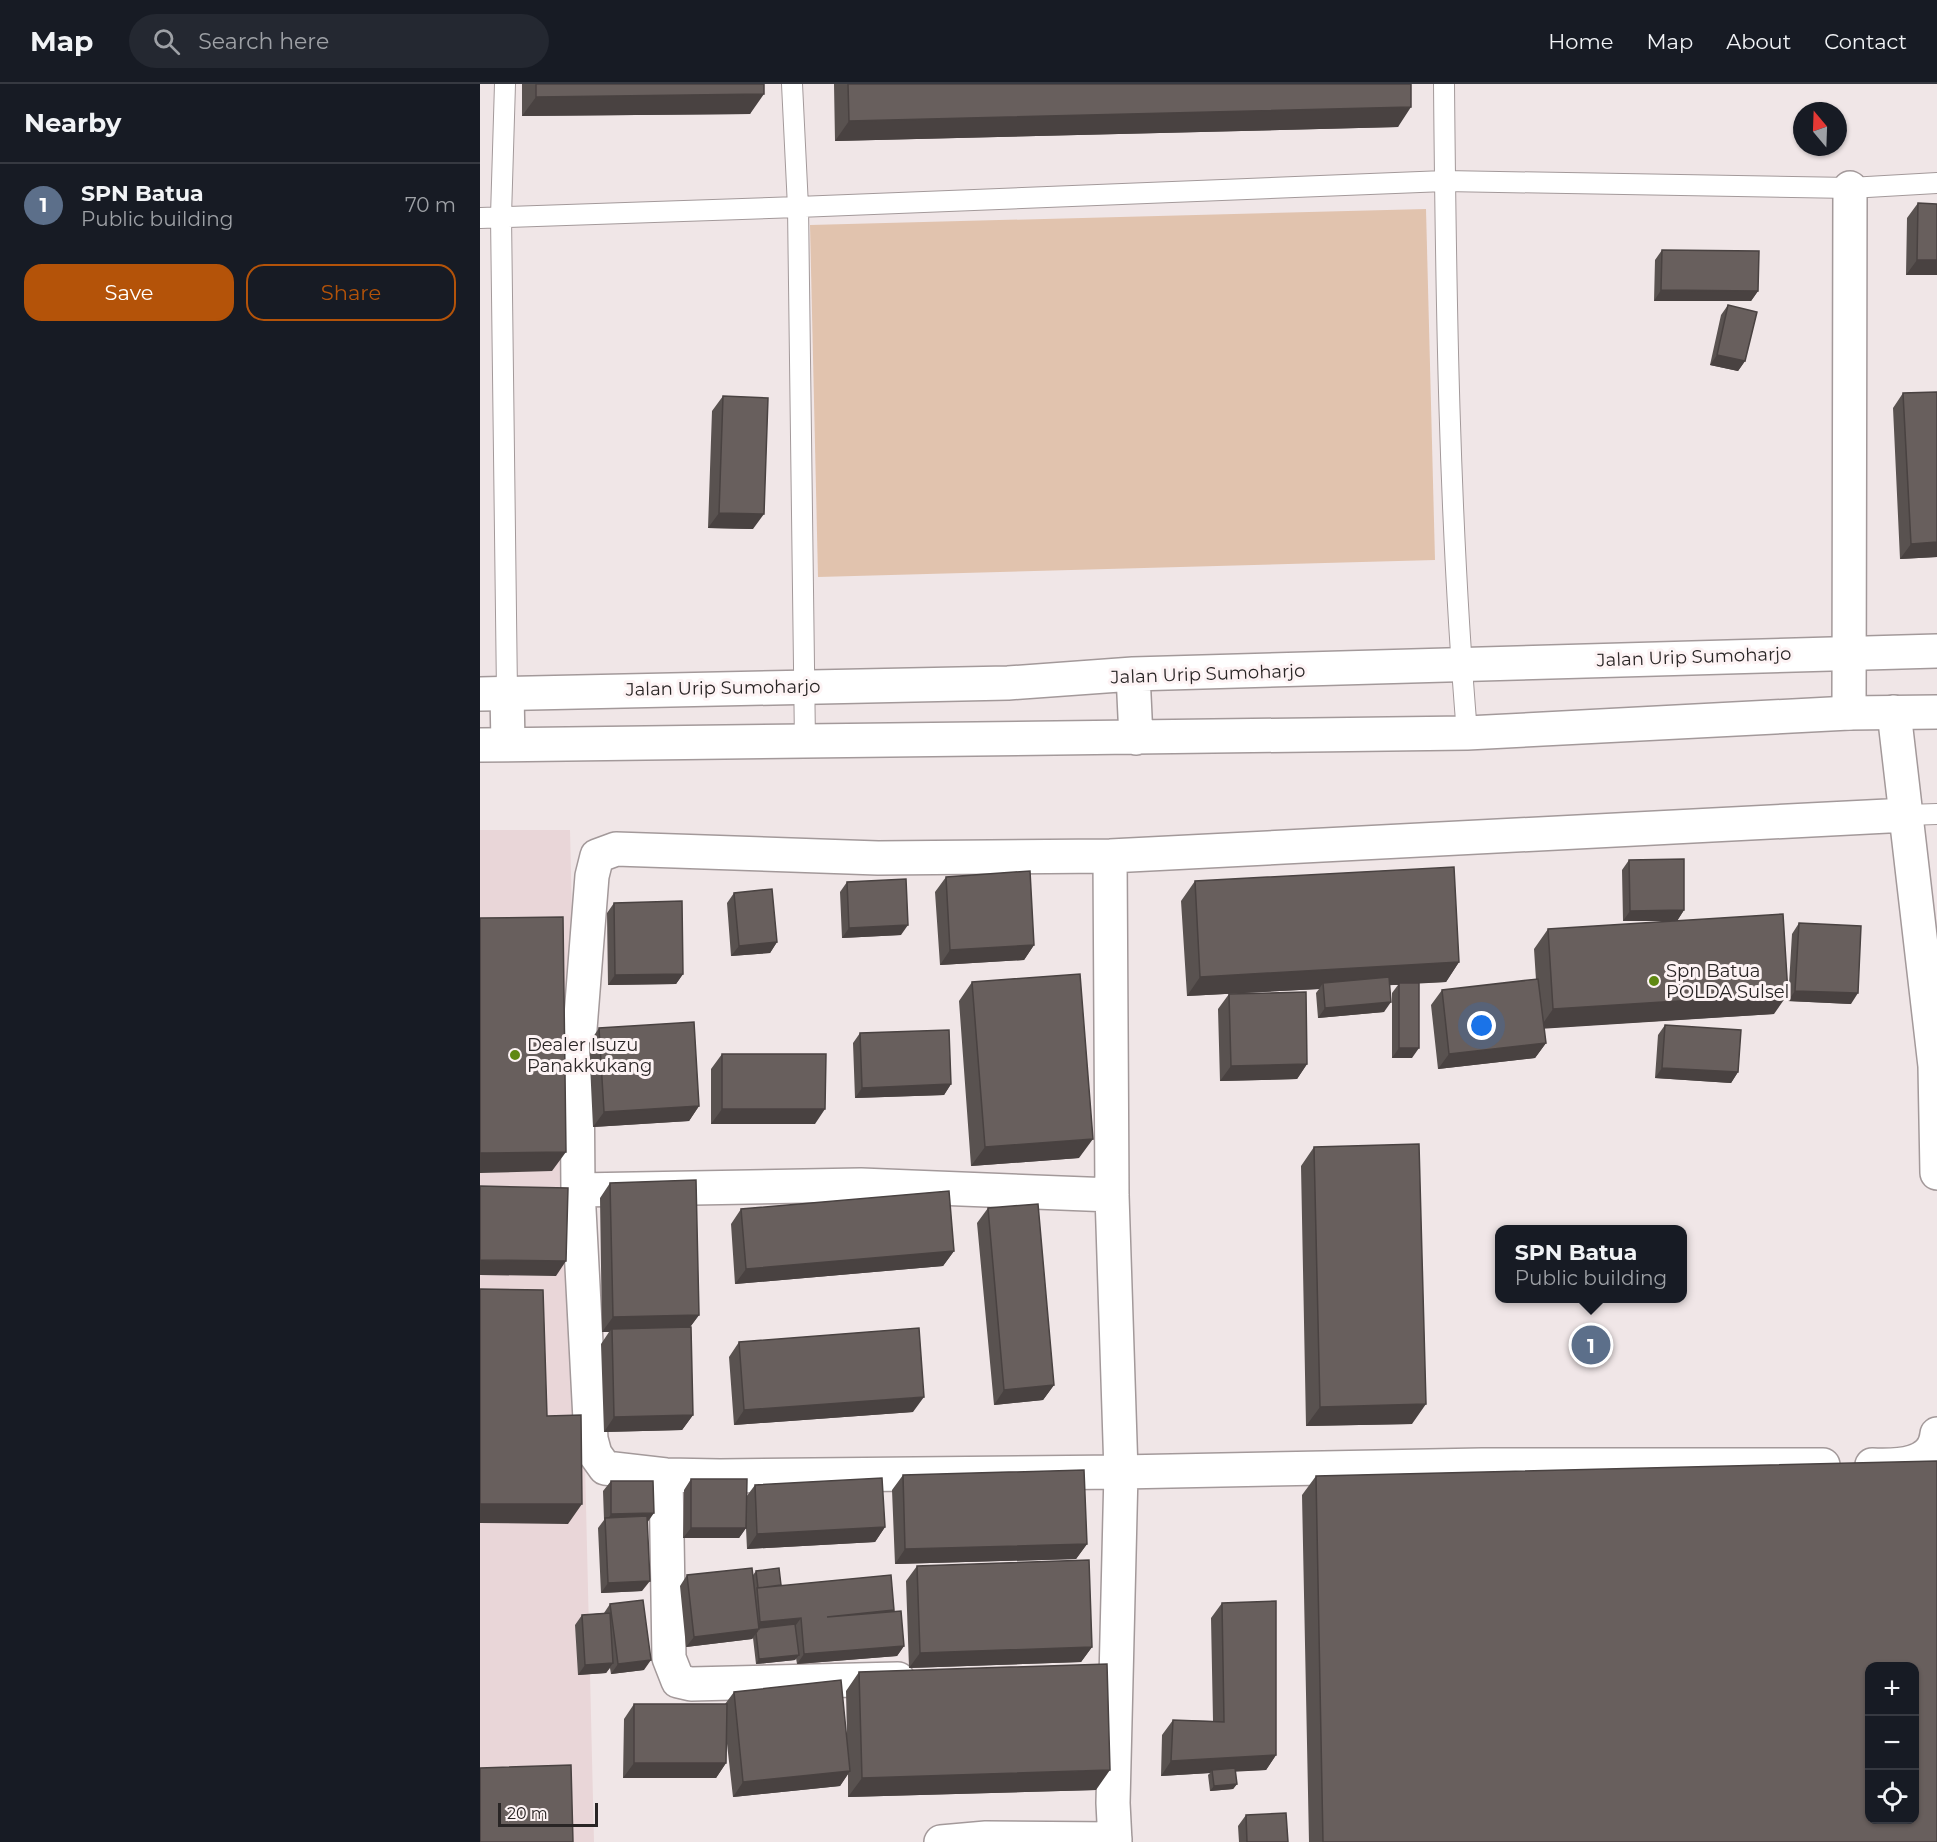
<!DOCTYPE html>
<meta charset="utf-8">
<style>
:root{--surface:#171b24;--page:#242831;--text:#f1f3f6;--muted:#9ea1a6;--line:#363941;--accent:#b45309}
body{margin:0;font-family:Montserrat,sans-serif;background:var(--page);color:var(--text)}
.controls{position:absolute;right:18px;bottom:18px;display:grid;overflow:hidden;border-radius:12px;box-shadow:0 2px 4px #0004}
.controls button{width:54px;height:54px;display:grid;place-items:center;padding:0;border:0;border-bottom:2px solid var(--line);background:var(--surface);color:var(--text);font:30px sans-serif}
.compass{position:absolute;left:1313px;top:18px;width:54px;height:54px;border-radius:50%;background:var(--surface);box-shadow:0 2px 4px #0004;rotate:341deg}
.scale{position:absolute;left:18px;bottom:15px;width:100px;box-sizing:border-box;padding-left:6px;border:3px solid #292525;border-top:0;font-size:16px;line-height:21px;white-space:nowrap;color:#292525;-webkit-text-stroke:4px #fdf3f4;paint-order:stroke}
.you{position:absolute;left:1002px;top:942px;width:21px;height:21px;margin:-15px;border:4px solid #fff;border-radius:50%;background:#1a73e8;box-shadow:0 0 0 9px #1a73e833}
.badge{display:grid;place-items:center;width:39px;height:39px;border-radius:50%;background:var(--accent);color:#fff;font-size:20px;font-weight:700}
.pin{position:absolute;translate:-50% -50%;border:3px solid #fff;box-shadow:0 2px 6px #0006}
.popup{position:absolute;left:1015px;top:1141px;width:192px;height:78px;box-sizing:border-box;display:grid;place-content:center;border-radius:12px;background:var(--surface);filter:drop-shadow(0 2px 4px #0005);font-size:20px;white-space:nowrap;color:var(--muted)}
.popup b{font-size:22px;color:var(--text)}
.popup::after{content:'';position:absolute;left:50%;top:100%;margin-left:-12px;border:12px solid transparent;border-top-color:var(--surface)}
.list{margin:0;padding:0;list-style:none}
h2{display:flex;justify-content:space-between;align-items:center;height:78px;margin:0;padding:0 24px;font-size:26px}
h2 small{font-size:20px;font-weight:400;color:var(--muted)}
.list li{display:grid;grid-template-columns:39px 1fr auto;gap:18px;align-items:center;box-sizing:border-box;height:84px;padding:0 24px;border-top:2px solid var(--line)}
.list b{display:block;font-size:22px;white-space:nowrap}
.list p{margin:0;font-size:20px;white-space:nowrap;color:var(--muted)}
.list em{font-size:20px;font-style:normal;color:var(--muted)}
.actions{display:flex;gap:12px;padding:18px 24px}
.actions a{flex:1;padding:14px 0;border:2px solid var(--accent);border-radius:18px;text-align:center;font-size:21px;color:var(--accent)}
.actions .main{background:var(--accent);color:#fff}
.icon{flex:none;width:33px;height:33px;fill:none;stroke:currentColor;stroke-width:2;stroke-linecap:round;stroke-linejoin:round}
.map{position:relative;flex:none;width:1457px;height:1758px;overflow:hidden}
header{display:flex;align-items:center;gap:36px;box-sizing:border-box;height:84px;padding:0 30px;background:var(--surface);border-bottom:2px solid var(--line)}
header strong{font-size:28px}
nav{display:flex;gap:33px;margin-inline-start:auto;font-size:21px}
.search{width:420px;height:54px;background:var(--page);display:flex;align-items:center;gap:15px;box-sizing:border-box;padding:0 21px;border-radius:33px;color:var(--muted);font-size:22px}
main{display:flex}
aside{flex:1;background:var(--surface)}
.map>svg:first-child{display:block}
.built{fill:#e9d6d8}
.green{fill:#e1c3ae}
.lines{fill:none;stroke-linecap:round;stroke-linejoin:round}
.lane-casing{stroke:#a3999a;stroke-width:22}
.street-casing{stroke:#a3999a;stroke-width:36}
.highway-casing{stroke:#a3999a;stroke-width:36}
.lane{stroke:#fff;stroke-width:20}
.street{stroke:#fff;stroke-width:33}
.highway{stroke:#fff;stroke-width:33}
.wall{fill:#595250}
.shaded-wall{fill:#494241}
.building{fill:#685f5d;stroke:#494241;stroke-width:1.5;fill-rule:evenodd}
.poi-dot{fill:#5f8812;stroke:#fdf3f4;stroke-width:2}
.labels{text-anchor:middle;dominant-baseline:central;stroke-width:6;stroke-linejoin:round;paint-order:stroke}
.street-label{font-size:18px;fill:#292525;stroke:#fdf3f4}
.poi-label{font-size:18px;fill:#292525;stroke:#fdf3f4;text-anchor:start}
</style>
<header>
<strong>Map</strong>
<div class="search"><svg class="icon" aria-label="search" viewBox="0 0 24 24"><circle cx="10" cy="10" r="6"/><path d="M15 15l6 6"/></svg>Search here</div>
<nav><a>Home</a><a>Map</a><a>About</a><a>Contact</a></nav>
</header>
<main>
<aside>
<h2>Nearby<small></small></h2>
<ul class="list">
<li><span class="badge" style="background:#5c6f8a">1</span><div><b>SPN Batua</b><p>Public building</p></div><em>70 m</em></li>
</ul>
<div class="actions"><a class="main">Save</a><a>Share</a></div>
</aside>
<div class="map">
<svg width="1457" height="1758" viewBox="0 0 1457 1758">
<rect width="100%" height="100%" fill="#f0e6e7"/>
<path class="built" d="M 0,746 L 90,746 L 114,1758 L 0,1758 Z"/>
<path class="green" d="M 946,125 L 955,476 L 338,493 L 330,141 Z"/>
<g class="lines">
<defs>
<path id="lane" d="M 25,0 L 21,132 L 27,609
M 964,0 C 966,216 969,434 987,649
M 0,134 L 318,123 L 312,0
M 325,659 L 318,123 L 965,97 L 1370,104 L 1457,99
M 1427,731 L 1457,730"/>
<path id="street" d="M 27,609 L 28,660
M 1414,628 L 1455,982 L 1457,1089
M 1369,629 L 1370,104
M 630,772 L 632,1111 L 641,1388 L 240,1392 L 186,1391 L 125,1384 L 115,1370 L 111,1355 L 98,1106 L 97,983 L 112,792 L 117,772 L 136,765 L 398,774 L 630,772 L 1427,731
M 98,1106 L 381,1101 L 632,1111
M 1392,1381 C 1417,1382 1454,1382 1457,1350
M 186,1391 L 189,1574 L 198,1597 L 211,1600 L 418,1595
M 461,1758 L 506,1754 L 635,1755
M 635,1758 L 633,1719 L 641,1388 L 1002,1381 L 1343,1381"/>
<path id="highway" d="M 653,590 L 656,654
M 0,610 L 528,599 L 653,590 L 1457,567
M 0,661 L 987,649 L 1369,629 L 1457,628"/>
</defs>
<use href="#lane" class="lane-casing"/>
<use href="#street" class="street-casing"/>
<use href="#highway" class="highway-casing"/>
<use href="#lane" class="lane"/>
<use href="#street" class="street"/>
<use href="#highway" class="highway"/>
</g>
<path class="wall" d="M 42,0 L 284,0 L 270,30 L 42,32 Z
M 354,0 L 931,0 L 918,43 L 355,57 Z
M 1438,119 L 1457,191 L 1426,191 L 1427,134 Z
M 1182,166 L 1278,207 L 1271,217 L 1174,217 L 1175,176 Z
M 1248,221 L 1265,277 L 1258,287 L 1230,281 L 1241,231 Z
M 1457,308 L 1457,473 L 1420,475 L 1413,324 L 1423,309 Z
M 243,312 L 273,445 L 228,444 L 232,327 Z
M 1149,776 L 1204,826 L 1197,837 L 1143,837 L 1142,786 Z
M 466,793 L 554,861 L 544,876 L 460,881 L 455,808 Z
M 715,797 L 979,878 L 966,898 L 939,899 L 932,974 L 912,974 L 912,909 L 918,901 L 910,901 L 904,928 L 838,934 L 836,909 L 839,905 L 707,912 L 701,817 Z
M 367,798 L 421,851 L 362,854 L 360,808 Z
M 254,809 L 297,858 L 290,869 L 251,872 L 247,819 Z
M 134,819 L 203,890 L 196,900 L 128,901 L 127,829 Z
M 1319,839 L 1371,920 L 1308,917 L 1312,850 Z
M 1068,845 L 1294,930 L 1064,944 L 1066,959 L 1055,974 L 958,985 L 951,921 L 962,906 L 1056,896 L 1054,865 Z
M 492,898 L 599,1074 L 491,1082 L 479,917 Z
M 749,910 L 827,980 L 817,995 L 740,997 L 738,925 Z
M 1185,941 L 1258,988 L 1251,999 L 1175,994 L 1178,951 Z
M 119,944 L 219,1022 L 209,1037 L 113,1043 L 109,959 Z
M 380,949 L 471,1000 L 464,1011 L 375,1014 L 373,959 Z
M 242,970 L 335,1040 L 231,1040 L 231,985 Z
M 834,1063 L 932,1340 L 826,1342 L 821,1082 Z
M 130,1099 L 219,1231 L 210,1243 L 213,1331 L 202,1346 L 124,1348 L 121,1260 L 129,1248 L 122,1248 L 120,1114 Z
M 508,1124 L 574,1301 L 563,1316 L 514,1321 L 497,1139 Z
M 261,1125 L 474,1167 L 463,1182 L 255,1200 L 251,1140 Z
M 259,1258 L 433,1328 L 254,1341 L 249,1273 Z
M 423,1391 L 607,1460 L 596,1475 L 415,1480 L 412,1406 Z
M 836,1392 L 1457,1758 L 829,1758 L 822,1411 Z
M 211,1395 L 266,1413 L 275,1401 L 405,1443 L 395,1458 L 267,1465 L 266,1444 L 259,1454 L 203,1454 L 204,1406 Z
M 131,1397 L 167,1438 L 162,1507 L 121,1509 L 118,1444 L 124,1436 L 123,1407 Z
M 437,1482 L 612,1563 L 601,1578 L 429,1584 L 426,1497 Z
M 276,1487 L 301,1501 L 413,1527 L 424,1562 L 417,1572 L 317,1580 L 316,1574 L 315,1576 L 276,1580 L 273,1554 L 272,1555 L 206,1563 L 200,1502 L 207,1491 L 273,1491 Z
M 742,1519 L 796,1671 L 786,1686 L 755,1687 L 757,1700 L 753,1705 L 730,1707 L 728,1691 L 730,1689 L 681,1692 L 682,1651 L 693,1636 L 733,1637 L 731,1534 Z
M 130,1520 L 164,1586 L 131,1590 L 130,1584 L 126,1589 L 98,1591 L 95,1541 L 102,1531 L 124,1529 Z
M 379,1588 L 616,1706 L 368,1713 L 368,1690 L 360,1702 L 253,1713 L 246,1651 L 246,1679 L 236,1694 L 143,1694 L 144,1635 L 154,1620 L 245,1620 L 254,1608 L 367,1653 L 366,1607 Z
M 766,1731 L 808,1758 L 759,1758 L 758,1742 Z"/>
<path class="shaded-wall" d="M 284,10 L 270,30 L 42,32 L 56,13 Z
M 931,23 L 918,43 L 355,57 L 369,37 Z
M 1437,176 L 1457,176 L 1457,191 L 1426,191 Z
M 1181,206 L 1278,207 L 1271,217 L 1174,217 Z
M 1237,271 L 1265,277 L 1258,287 L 1230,281 Z
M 239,429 L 284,430 L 273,445 L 228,444 Z
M 1457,458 L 1457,473 L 1420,475 L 1431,460 Z
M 1204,826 L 1197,837 L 1143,837 L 1150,827 Z
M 428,841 L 421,851 L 362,854 L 369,844 Z
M 297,858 L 290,869 L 251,872 L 259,862 Z
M 554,861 L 544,876 L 460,881 L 470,866 Z
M 979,878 L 966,898 L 843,905 L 843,899 L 839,905 L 707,912 L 720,893 Z
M 203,890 L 196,900 L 128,901 L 135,891 Z
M 1315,907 L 1378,909 L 1371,920 L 1308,917 Z
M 1308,910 L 1294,930 L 1059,945 L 1073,925 Z
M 911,918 L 904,928 L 838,934 L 845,924 Z
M 1066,959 L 1055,974 L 958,985 L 969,970 Z
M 919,964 L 939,964 L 932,974 L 912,974 Z
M 827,980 L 817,995 L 740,997 L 751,982 Z
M 1182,984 L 1258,988 L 1251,999 L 1175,994 Z
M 471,1000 L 464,1011 L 375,1014 L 382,1004 Z
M 219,1022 L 209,1037 L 113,1043 L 124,1028 Z
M 242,1025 L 345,1025 L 335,1040 L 231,1040 Z
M 613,1055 L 599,1074 L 491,1082 L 505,1063 Z
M 86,1068 L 72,1087 L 0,1089 L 0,1069 Z
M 474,1167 L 463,1182 L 255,1200 L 266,1185 Z
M 0,1176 L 86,1177 L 76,1192 L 0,1191 Z
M 219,1231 L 208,1246 L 132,1245 L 129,1248 L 122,1248 L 133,1233 Z
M 574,1301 L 563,1316 L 514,1321 L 524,1306 Z
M 444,1313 L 433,1328 L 254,1341 L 264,1326 Z
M 946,1320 L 932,1340 L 826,1342 L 840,1323 Z
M 213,1331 L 202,1346 L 124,1348 L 134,1333 Z
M 0,1420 L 102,1420 L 88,1440 L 0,1439 Z
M 174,1429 L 167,1439 L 126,1438 L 131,1430 Z
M 405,1443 L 395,1458 L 267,1465 L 277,1450 Z
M 211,1444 L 266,1444 L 259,1454 L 203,1454 Z
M 607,1460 L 596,1475 L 415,1480 L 425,1465 Z
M 170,1497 L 162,1507 L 121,1509 L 128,1499 Z
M 321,1534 L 313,1545 L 277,1548 L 272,1555 L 206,1563 L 214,1553 L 275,1545 L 280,1538 Z
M 424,1562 L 417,1572 L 317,1580 L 324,1570 Z
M 612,1563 L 601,1578 L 429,1584 L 440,1569 Z
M 319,1571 L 315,1576 L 276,1580 L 279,1575 Z
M 171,1576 L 164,1586 L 131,1590 L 138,1580 Z
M 133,1579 L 126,1589 L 98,1591 L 105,1581 Z
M 796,1671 L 786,1686 L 732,1689 L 732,1686 L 730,1689 L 681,1692 L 691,1677 Z
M 154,1679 L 246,1679 L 236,1694 L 143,1694 Z
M 630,1686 L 616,1706 L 368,1713 L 382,1694 Z
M 370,1687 L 360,1702 L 253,1713 L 263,1698 Z
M 757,1700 L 753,1705 L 730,1707 L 734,1702 Z"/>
<path class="building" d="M 56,0 L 284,0 L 284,10 L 56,13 Z
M 368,0 L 931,0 L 931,23 L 369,37 Z
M 1438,119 L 1457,120 L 1457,176 L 1437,176 Z
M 1182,166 L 1279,167 L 1278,207 L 1181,206 Z
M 1248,221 L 1277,228 L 1265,277 L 1237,271 Z
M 1457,308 L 1457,458 L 1431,460 L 1423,309 Z
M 243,312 L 288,314 L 284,430 L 239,429 Z
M 1204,775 L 1204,826 L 1150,827 L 1149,776 Z
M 974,783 L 979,878 L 720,893 L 715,797 Z
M 550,787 L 554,861 L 470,866 L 466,793 Z
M 426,795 L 428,841 L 369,844 L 367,798 Z
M 292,805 L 297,858 L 259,862 L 254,809 Z
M 202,817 L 203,890 L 135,891 L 134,819 Z
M 1303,830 L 1308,910 L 1073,925 L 1068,845 Z
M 83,833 L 86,1068 L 0,1069 L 0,834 Z
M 1319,839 L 1381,842 L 1378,909 L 1315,907 Z
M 600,890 L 613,1055 L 505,1063 L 492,898 Z
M 909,893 L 911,918 L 845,924 L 843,899 Z
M 1058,895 L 1066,959 L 969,970 L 962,906 Z
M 919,899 L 939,899 L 939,964 L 919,964 Z
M 826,908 L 827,980 L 751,982 L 749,910 Z
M 214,938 L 219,1022 L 124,1028 L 119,944 Z
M 1185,941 L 1261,946 L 1258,988 L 1182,984 Z
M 469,946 L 471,1000 L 382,1004 L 380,949 Z
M 242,970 L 346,970 L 345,1025 L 242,1025 Z
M 939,1060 L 946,1320 L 840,1323 L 834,1063 Z
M 216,1096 L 219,1231 L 133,1233 L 130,1099 Z
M 0,1102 L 88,1104 L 86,1177 L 0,1176 Z
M 469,1107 L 474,1167 L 266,1185 L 261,1125 Z
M 558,1120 L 574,1301 L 524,1306 L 508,1124 Z
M 0,1205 L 63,1206 L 67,1332 L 101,1331 L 102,1420 L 0,1420 Z
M 211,1243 L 213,1331 L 134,1333 L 132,1245 Z
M 439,1244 L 444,1313 L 264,1326 L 259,1258 Z
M 1457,1377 L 1457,1758 L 843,1758 L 836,1392 ZM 1389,1582 L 1434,1582 L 1434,1736 L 1389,1736 Z
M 604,1386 L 607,1460 L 425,1465 L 423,1391 Z
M 402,1394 L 405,1443 L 277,1450 L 275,1401 Z
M 211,1395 L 267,1395 L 266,1444 L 211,1444 Z
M 131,1397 L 173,1397 L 174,1429 L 131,1430 Z
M 167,1432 L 170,1497 L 128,1499 L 125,1434 Z
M 609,1476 L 612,1563 L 440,1569 L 437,1482 Z
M 272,1484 L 279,1545 L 214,1553 L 207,1491 Z
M 299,1484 L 301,1501 L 278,1504 L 276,1487 Z
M 411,1491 L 414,1526 L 347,1533 L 421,1527 L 424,1562 L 324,1570 L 321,1534 L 280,1538 L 277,1504 Z
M 163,1516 L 171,1576 L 138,1580 L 130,1520 Z
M 796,1517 L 796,1671 L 691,1677 L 693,1636 L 744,1638 L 742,1519 Z
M 130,1529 L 133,1579 L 105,1581 L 102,1531 Z
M 315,1540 L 319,1571 L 279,1575 L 276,1549 L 279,1544 Z
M 627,1580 L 630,1686 L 382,1694 L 379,1588 Z
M 361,1596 L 370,1687 L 263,1698 L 254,1608 Z
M 154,1620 L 247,1620 L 246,1679 L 154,1679 Z
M 91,1681 L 93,1758 L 0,1758 L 0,1684 Z
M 755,1684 L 757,1700 L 734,1702 L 732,1686 Z
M 806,1729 L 808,1758 L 767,1758 L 766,1731 Z"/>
<g class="poi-dot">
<circle cx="1174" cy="897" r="6"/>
<circle cx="35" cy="971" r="6"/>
</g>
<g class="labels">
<g class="street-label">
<text transform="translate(1214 573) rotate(-2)">Jalan Urip Sumoharjo</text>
<text transform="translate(728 590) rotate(-2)">Jalan Urip Sumoharjo</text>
<text transform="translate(243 604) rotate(-1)">Jalan Urip Sumoharjo</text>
</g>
<g class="poi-label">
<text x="1186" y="887">Spn Batua<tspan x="1186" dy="21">POLDA Sulsel</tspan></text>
<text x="47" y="961">Dealer Isuzu<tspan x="47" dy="21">Panakkukang</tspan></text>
</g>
</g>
</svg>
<div class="controls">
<button>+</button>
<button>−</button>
<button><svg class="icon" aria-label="locate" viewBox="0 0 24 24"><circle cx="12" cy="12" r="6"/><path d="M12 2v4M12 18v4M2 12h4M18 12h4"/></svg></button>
</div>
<svg class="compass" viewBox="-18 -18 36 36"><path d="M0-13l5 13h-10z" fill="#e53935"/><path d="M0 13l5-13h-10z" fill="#9ea1a6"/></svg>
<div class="scale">20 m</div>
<div class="you"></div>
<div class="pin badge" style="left:1111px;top:1261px;background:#5c6f8a">1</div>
<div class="popup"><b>SPN Batua</b>Public building</div>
</div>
</main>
